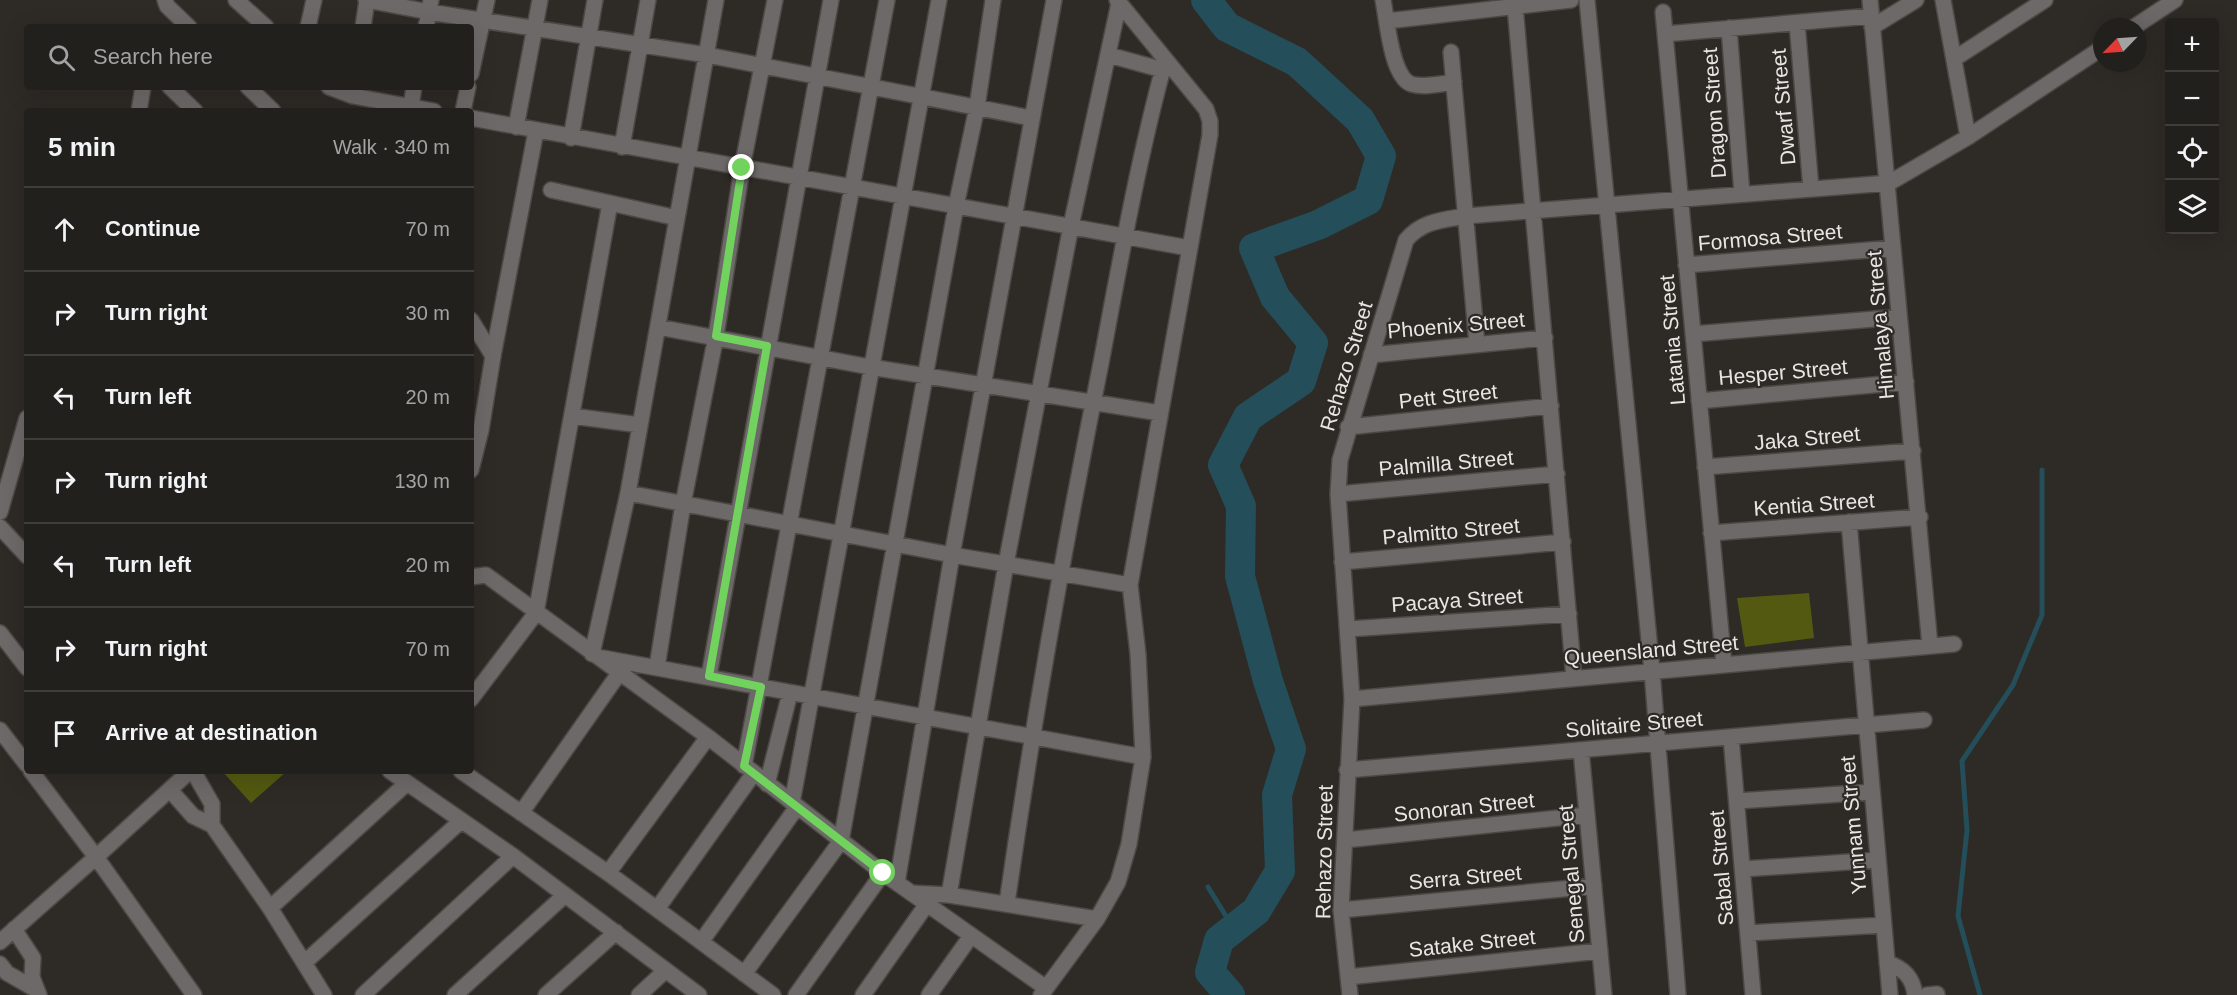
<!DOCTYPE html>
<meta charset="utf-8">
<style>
:root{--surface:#22201c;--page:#2a2825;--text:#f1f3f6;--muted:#a2a3a3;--line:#3f3e3b}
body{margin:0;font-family:Helvetica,sans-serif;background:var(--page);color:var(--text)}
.controls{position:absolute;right:18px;top:18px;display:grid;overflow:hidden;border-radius:6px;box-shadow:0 6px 24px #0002}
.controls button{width:54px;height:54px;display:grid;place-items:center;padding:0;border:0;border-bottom:2px solid var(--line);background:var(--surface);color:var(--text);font:30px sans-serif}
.compass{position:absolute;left:2093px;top:18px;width:54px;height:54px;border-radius:50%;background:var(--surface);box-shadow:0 6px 24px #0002;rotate:245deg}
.stop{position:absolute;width:18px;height:18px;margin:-14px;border:4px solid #72d25e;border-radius:50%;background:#fff}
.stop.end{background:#72d25e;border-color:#fff;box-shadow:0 2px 6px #0008}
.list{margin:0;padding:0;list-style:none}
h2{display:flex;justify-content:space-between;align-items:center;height:78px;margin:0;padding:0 24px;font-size:26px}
h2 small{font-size:20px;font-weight:400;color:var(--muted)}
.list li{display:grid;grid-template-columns:39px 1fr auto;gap:18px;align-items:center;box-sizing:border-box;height:84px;padding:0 24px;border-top:2px solid var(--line)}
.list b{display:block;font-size:22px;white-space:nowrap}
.list em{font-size:20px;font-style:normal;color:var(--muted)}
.icon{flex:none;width:33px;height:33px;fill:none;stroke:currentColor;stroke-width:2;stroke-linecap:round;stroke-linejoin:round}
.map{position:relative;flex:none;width:2237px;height:995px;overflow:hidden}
.search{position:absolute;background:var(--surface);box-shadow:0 6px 24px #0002;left:24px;top:24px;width:450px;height:66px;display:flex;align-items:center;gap:15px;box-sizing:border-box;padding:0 21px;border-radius:6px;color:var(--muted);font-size:22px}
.panel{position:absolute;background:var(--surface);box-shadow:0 6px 24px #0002;left:24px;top:108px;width:450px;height:666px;border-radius:6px}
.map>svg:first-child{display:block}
.green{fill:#535910}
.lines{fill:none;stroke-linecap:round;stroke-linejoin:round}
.stream{stroke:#244e59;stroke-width:5}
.river{stroke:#244e59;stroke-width:30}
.minor-casing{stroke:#4c4844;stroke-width:18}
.tertiary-casing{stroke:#4c4844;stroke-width:18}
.minor{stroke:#6c6968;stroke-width:15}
.tertiary{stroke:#6c6968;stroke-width:15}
.route{stroke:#72d25e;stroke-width:8}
.labels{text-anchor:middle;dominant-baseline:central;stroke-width:4.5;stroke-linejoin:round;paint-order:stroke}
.street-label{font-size:21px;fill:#e8e5e3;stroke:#2e2a26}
</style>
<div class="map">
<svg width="2237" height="995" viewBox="0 0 2237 995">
<rect width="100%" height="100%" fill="#2e2a26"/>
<path class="green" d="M 1809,593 L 1814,638 L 1745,647 L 1737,598 Z
M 222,771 L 287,771 L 251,803 Z"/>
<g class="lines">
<path class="stream" d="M 1208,887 L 1234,929
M 1980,995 L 1958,916 L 1967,830 L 1962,761 L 2013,685 L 2042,615 L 2042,470"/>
<path class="river" d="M 1206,0 L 1227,27 L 1297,62 L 1360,120 L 1381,156 L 1368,200 L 1318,225 L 1254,248 L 1275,297 L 1313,343 L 1301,381 L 1248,417 L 1223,465 L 1241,506 L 1240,576 L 1268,681 L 1291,749 L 1277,795 L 1280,871 L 1256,911 L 1219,940 L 1210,972 L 1230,995"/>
<defs>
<path id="minor" d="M 236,0 L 266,27
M 366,0 L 429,12 L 707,55 L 1031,118
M 1383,0 C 1387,19 1391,76 1411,84 C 1423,88 1441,84 1454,82
M 1587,0 L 1652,671 L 1678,995
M 1870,0 L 1930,646
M 1943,0 L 1968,137
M 1515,6 L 1574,678
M 1663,12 L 1724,665
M 1387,21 L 1571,0
M 1797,23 L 1811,189
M 308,27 L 314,0
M 363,27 L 367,0
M 426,27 L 431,0
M 1872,27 L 1916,0
M 2134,27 L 2175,0
M 1729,28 L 1742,194
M 1665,34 L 1871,16
M 1451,52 L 1477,345
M 1109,55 L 1163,70
M 1954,59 L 2045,0
M 471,74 L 487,0
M 170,87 L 195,111
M 329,87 L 353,96 L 434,111
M 411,106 L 414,87
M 139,111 L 143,87
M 463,111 L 468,87
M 471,118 L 1189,248
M 516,127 L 540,0
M 571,138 L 595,0
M 622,147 L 648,0
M 551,190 L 610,203
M 1686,265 L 1893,248
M 658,327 L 870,367 L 1160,413
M 1693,334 L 1899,317
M 1371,355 L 1545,338
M 493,356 L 536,131
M 1699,401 L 1906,382
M 572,416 L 640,425
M 1348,427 L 1551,406
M 1705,467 L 1913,451
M 628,493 L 952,555 L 1130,585
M 1338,494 L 1557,474
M 0,512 L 27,418
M 1849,522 L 1890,995
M 0,527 L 27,556
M 1711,533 L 1920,517
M 1342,562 L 1563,542
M 471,577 L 486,575 L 708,737 L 883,873 L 1046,988
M 1349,629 L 1569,614
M 0,633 L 27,668
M 592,654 L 628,493 L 716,0
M 603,658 L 1143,757
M 657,667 L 683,504 L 716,336 L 742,168 L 775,0
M 709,676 L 831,0
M 471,699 L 536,613 L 610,203 L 677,218
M 1352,699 L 1954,644
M 1731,737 L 1753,995
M 1581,750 L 1604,995
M 744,766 L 887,0
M 1347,770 L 1924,720
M 193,771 L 212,804 L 212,825
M 390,771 L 513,856 L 699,995
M 461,771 L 608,873 L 773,995
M 767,784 L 790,693
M 170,790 L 193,816 L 212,825 L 270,908 L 324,995
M 1737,801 L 1872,792
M 792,803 L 939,0
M 521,813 L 620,672
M 1345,840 L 1587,815
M 1743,869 L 1878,860
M 608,873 L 708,737
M 897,883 L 952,555 L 1054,0
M 911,893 L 949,895 L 1097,919
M 949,895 L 1006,564 L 1071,226 L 1119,3
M 1007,903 C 1033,722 1065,542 1101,363 C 1120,262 1138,160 1165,61
M 270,908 L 407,783
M 657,909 L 754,773
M 1341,910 L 1594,886
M 14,929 L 33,958 L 32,977 L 39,995
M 1748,933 L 1884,925
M 0,942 L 96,857 L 194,995
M 701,942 L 797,807
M 304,963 L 461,821
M 1887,963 C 1904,968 1913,978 1915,995
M 0,964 L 7,973 L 35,989
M 744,974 L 841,841 L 956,206 L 977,107 L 993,0
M 1348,977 L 1600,951
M 363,995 L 513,856
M 455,995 L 565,895
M 546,995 L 616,932
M 639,995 L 666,970
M 796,995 L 883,873
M 863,995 L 927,904
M 929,995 L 971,936
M 1041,995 L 1097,919 L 1118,882 L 1129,844 L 1143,757 L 1138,654 L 1130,585 L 1210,135 L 1210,121 L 1206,109 L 1117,0
M 1350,995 L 1341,910 L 1352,699 L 1338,494 L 1340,460 L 1406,240 C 1422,221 1442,220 1466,216 L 1889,183 L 1968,137 L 2102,48
M 1927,995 L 1937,994"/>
<path id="tertiary" d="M 165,0 L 167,6 L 189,27
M 248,87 L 273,111
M 471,320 L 493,356 L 481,430 L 471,470
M 0,730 L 27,765
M 31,771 L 96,857 L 190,771"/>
</defs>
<use href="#minor" class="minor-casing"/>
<use href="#tertiary" class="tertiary-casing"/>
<use href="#minor" class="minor"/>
<use href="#tertiary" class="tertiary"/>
</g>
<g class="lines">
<path class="route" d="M 742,168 L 716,336 L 767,346 L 709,676 L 761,687 L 744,766 L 883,873"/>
</g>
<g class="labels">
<g class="street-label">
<text transform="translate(1783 107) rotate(-95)">Dwarf Street</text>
<text transform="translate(1714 113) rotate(-94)">Dragon Street</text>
<text transform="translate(1770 237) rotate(-5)">Formosa Street</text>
<text transform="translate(1456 325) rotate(-5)">Phoenix Street</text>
<text transform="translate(1880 325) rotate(-95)">Himalaya Street</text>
<text transform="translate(1672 340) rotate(-95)">Latania Street</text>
<text transform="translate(1346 366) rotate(-73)">Rehazo Street</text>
<text transform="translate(1783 372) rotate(-5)">Hesper Street</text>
<text transform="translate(1448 396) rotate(-6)">Pett Street</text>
<text transform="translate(1807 438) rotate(-5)">Jaka Street</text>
<text transform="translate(1446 463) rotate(-5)">Palmilla Street</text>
<text transform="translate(1814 504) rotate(-4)">Kentia Street</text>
<text transform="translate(1451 531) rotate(-5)">Palmitto Street</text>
<text transform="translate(1457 600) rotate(-4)">Pacaya Street</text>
<text transform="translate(1651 650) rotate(-5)">Queensland Street</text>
<text transform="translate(1634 724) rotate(-5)">Solitaire Street</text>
<text transform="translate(1464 807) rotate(-6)">Sonoran Street</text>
<text transform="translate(1853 825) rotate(-95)">Yunnam Street</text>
<text transform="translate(1324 852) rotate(-89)">Rehazo Street</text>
<text transform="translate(1721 868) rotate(-95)">Sabal Street</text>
<text transform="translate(1571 874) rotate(-95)">Senegal Street</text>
<text transform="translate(1465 877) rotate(-5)">Serra Street</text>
<text transform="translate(1472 943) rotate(-6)">Satake Street</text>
</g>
</g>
</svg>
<div class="controls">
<button>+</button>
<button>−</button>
<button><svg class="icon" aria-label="locate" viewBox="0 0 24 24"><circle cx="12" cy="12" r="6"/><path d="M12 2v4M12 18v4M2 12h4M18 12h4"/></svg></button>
<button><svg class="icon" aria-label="layers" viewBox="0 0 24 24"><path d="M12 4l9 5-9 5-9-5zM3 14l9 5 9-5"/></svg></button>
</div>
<svg class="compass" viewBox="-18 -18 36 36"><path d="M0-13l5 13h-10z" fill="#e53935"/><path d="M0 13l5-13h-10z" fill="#a2a3a3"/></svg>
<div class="stop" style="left:883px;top:873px"></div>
<div class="stop end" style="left:742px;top:168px"></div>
<div class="search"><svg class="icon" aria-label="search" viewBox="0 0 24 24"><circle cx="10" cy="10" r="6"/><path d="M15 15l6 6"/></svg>Search here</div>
<section class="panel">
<h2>5 min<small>Walk · 340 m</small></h2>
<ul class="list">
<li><svg class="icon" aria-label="ahead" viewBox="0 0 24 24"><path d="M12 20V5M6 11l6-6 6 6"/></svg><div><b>Continue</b></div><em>70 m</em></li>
<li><svg class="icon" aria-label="right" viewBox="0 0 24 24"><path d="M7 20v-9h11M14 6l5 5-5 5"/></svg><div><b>Turn right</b></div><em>30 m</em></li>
<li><svg class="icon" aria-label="left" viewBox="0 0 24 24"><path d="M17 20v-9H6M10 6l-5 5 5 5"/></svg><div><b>Turn left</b></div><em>20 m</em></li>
<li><svg class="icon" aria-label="right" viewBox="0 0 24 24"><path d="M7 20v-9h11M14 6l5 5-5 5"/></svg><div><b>Turn right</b></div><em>130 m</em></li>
<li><svg class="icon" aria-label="left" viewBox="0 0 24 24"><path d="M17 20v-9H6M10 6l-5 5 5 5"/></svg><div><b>Turn left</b></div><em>20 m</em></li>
<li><svg class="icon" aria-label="right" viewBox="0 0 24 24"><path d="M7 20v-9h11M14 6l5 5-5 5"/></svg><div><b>Turn right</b></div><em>70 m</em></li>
<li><svg class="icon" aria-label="arrive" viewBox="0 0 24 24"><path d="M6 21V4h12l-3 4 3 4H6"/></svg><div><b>Arrive at destination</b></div></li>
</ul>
</section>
</div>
